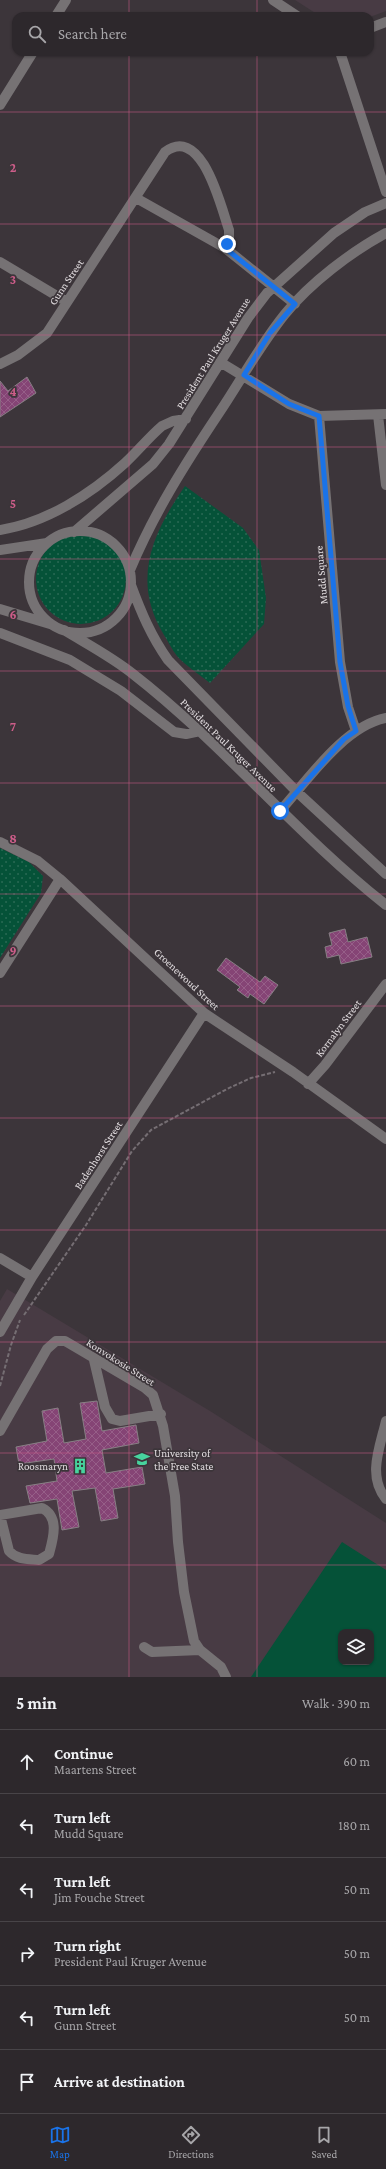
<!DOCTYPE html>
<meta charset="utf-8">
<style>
:root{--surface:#2d282c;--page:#393438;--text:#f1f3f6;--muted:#a7a6a9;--line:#484448;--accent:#1a73e8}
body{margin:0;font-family:"Crimson Pro",serif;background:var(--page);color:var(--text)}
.controls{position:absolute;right:12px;bottom:12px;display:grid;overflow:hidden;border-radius:8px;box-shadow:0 1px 3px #0004}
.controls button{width:36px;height:36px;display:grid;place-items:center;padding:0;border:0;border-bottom:1px solid var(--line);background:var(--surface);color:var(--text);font:20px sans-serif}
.stop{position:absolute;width:12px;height:12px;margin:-9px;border:3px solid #1a73e8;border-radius:50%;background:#fff}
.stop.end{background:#1a73e8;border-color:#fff;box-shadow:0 1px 4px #0008}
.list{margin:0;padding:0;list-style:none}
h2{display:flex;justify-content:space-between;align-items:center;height:52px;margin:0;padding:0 16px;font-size:17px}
h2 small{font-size:13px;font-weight:400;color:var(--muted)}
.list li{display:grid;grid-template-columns:26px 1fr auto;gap:12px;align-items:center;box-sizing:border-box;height:64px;padding:0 16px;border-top:1px solid var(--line)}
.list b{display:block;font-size:15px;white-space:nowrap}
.list p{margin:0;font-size:13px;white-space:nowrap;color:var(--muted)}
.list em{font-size:13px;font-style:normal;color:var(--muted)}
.icon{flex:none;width:22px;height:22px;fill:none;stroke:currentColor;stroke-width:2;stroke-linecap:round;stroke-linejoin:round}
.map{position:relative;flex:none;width:386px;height:1677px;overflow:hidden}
.search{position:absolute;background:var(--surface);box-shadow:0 1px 3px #0004;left:12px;right:12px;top:12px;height:44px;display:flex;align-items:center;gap:10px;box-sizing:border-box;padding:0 14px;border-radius:12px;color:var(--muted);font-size:15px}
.sheet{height:436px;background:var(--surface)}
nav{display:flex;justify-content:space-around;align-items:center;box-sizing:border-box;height:56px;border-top:1px solid var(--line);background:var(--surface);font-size:11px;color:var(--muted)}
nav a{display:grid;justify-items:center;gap:2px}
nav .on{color:var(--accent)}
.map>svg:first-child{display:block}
.built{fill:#483b44;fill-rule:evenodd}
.grass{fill:url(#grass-dots)}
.pitch{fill:#055238;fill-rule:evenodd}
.building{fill:url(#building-cross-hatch);stroke:#877f84}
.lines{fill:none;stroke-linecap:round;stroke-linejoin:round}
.path{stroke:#756e73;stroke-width:2;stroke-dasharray:4 2;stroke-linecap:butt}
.minor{stroke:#767274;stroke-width:10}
.route{stroke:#1a73e8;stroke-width:5}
.grid{fill:none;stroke:#cd5d89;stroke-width:1;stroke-opacity:0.55}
.labels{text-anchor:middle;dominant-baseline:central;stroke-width:3.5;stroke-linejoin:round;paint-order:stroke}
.street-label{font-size:11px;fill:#e1dcdf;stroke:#3c353a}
.poi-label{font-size:11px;fill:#e1dcdf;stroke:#3c353a;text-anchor:start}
.grid-label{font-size:13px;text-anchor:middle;font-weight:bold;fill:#cd5d89;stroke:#3c353a;stroke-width:3.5;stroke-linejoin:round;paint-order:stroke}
</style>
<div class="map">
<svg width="386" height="1677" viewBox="0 0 386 1677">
<defs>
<pattern id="grass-dots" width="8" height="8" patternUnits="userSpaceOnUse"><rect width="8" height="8" fill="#055238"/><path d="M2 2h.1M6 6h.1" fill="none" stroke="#296a54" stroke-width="1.8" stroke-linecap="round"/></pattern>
<pattern id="building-cross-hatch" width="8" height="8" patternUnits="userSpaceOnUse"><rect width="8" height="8" fill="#854475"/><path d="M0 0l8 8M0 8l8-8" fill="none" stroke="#965e88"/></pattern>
</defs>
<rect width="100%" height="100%" fill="#3c353a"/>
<path class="built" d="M 295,0 L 386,0 L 386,11 L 370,17 L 320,16 Z
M 7,1289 L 210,1411 L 386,1523 L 386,1677 L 0,1677 L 0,1301 ZM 341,1632 L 371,1632 L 371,1662 L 341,1662 Z"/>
<path class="grass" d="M 185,486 L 243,528 L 259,550 L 266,598 L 264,624 L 210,683 C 199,674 186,666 177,656 C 172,650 168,641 164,635 C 131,580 152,534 185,486 Z
M36 579a45 45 0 1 1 90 0a45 45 0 1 1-90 0Z
M 0,848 L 29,862 L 43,876 L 41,893 L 0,958 Z"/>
<path class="pitch" d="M 342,1542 L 386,1570 L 386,1677 L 251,1677 ZM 341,1632 L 371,1632 L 371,1662 L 341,1662 Z"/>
<path class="building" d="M 27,377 L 36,393 L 0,417 L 0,381 L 8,391 Z
M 345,929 L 348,942 L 367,937 L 372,957 L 341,964 L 339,955 L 327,958 L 325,947 L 332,945 L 329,933 Z
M 226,958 L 260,982 L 265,976 L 278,985 L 264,1004 L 250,994 L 248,998 L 237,990 L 240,987 L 217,970 Z
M 97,1401 L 102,1431 L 136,1425 L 139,1443 L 102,1450 L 106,1473 L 142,1467 L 145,1484 L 113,1489 L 118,1518 L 101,1521 L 95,1488 L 72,1491 L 79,1527 L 62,1530 L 57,1499 L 30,1503 L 26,1486 L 57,1481 L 54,1459 L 19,1464 L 16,1447 L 47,1441 L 42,1411 L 58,1408 L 64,1443 L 86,1439 L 80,1403 Z"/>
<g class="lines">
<path class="path" d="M 24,1315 L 86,1225 L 132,1151 L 151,1130 L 227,1089 L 251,1078 L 275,1072
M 0,1386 L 11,1345 L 20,1320"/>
<path class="minor" d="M 273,0 L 297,16
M 56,16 L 66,0
M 370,28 L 386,22
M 340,52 L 386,192
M 0,105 L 33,52
M 136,198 L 225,248 L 295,304
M 0,262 L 67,302
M 220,362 L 289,404 L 319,416 L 386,414
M 0,364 L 18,355 L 47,333 L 165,152 C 202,124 221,207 229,230 L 229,238 L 225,248
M 378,415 L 386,485
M 319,416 L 340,662 L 348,707 L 356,731
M 0,530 C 46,523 91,494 125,463 C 138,451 149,437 162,426 L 173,421 L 186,419
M29 582a51 51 0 1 1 102 0a51 51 0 1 1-102 0Z
M 74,532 L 153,464 L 169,444 L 248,318 L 267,293 L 334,233 L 365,212 L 386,203
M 0,550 L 47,543
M 130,570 C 154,513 185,464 219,413 C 241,380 260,345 285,314 C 310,283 351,252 386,233
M 131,585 C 141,612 151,636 168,660 L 297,792 L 386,874
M 0,609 L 50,624
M 64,630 C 87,644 112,657 133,674 C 223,744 296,834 386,905
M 0,633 L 70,660 L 121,691 L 174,732 L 186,734 L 200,731
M 280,811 C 308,780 344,726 386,718
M 0,842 L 38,861 L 60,879 L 204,1013 L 293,1072 L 386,1139
M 0,973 L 60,879
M 308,1084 L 325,1065 L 386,984
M 0,1258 L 32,1277
M 0,1332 L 32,1277 L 204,1013
M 94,1360 L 105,1407 L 112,1419 L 120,1421 L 161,1414
M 386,1421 C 380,1447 367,1476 386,1499
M 0,1431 L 47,1349 L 56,1341 L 65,1341 L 145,1388 L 153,1395 L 163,1426 L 175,1496 L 178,1542 L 184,1592 L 194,1641 L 200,1650 L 221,1667 L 226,1677
M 42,1508 C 60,1517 53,1539 49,1554 L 39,1560 C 28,1559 17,1560 9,1551 L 0,1515 Z
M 144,1647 L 152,1652 L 200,1650"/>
</g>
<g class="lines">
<path class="route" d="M 227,244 L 225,248 L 295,304 L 270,333 L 244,375 L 289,404 L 319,416 L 340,662 L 348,706 L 356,731 L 344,739 L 280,811"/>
</g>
<path class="grid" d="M 129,0 L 129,16M 257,0 L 257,16M 129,52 L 129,1677M 257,52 L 257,1677M 0,112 L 386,112M 0,224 L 386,224M 0,335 L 386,335M 0,447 L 386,447M 0,559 L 386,559M 0,671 L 386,671M 0,783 L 386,783M 0,894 L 386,894M 0,1006 L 386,1006M 0,1118 L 386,1118M 0,1230 L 386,1230M 0,1342 L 386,1342M 0,1453 L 386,1453M 0,1565 L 386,1565"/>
<defs>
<symbol id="university-bare" viewBox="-9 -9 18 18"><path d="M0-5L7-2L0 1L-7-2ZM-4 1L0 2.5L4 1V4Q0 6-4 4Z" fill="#47d49e" stroke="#3c353a" stroke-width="2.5" paint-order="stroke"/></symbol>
<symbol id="building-bare" viewBox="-9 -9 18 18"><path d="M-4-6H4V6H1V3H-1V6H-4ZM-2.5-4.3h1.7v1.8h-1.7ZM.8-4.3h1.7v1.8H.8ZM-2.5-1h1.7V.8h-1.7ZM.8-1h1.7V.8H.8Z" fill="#47d49e" stroke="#3c353a" stroke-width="2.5" paint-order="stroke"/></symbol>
</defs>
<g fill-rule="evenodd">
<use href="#university-bare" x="131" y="1448" width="22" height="22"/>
<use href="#building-bare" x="69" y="1455" width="22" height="22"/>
</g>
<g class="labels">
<g class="street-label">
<text transform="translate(66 282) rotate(-56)">Gunn Street</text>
<text transform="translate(213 353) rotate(-58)">President Paul Kruger Avenue</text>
<text transform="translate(321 575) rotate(-95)">Mudd Square</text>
<text transform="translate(229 745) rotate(44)">President Paul Kruger Avenue</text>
<text transform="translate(187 979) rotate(43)">Groenewoud Street</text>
<text transform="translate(338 1028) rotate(-53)">Kornalyn Street</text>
<text transform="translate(98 1155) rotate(-57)">Badenhorst Street</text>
<text transform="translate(121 1362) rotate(32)">Konvokosie Street</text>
</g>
<g class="poi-label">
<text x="154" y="1453">University of<tspan x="154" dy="13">the Free State</tspan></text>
<text x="68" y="1466" text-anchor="end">Roosmaryn</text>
</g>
</g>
<g class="grid-label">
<text x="13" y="172">2</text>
<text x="13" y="284">3</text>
<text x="13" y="396">4</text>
<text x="13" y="508">5</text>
<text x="13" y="619">6</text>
<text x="13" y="731">7</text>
<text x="13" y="843">8</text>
<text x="13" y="955">9</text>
</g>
</svg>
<div class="controls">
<button><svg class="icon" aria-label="layers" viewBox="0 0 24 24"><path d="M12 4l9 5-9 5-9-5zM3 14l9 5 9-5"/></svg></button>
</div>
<div class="stop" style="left:280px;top:811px"></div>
<div class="stop end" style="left:227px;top:244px"></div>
<div class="search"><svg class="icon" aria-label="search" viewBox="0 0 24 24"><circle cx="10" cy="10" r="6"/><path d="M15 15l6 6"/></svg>Search here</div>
</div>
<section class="sheet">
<h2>5 min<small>Walk · 390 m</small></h2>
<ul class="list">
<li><svg class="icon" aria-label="ahead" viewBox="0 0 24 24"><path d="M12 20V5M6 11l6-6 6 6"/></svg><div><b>Continue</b><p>Maartens Street</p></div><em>60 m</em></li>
<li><svg class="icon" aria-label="left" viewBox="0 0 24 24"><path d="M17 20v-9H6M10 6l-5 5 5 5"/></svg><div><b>Turn left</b><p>Mudd Square</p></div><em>180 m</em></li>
<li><svg class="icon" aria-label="left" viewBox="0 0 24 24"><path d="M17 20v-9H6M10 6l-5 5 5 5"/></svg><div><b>Turn left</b><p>Jim Fouche Street</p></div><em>50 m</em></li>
<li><svg class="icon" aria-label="right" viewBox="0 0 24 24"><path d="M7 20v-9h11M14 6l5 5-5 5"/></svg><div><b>Turn right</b><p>President Paul Kruger Avenue</p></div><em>50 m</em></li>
<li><svg class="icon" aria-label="left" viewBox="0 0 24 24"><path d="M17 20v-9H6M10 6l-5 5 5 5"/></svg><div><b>Turn left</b><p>Gunn Street</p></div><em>50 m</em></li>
<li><svg class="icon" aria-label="arrive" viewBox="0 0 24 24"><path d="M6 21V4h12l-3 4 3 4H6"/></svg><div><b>Arrive at destination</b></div></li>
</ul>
</section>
<nav>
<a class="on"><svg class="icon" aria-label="map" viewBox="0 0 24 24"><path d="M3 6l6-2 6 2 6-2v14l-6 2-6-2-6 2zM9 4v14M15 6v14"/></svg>Map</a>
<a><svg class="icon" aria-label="directions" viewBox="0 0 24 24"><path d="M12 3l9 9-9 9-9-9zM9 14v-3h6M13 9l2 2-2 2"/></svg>Directions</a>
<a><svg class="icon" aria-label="saved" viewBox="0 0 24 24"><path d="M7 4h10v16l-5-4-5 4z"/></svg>Saved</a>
</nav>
